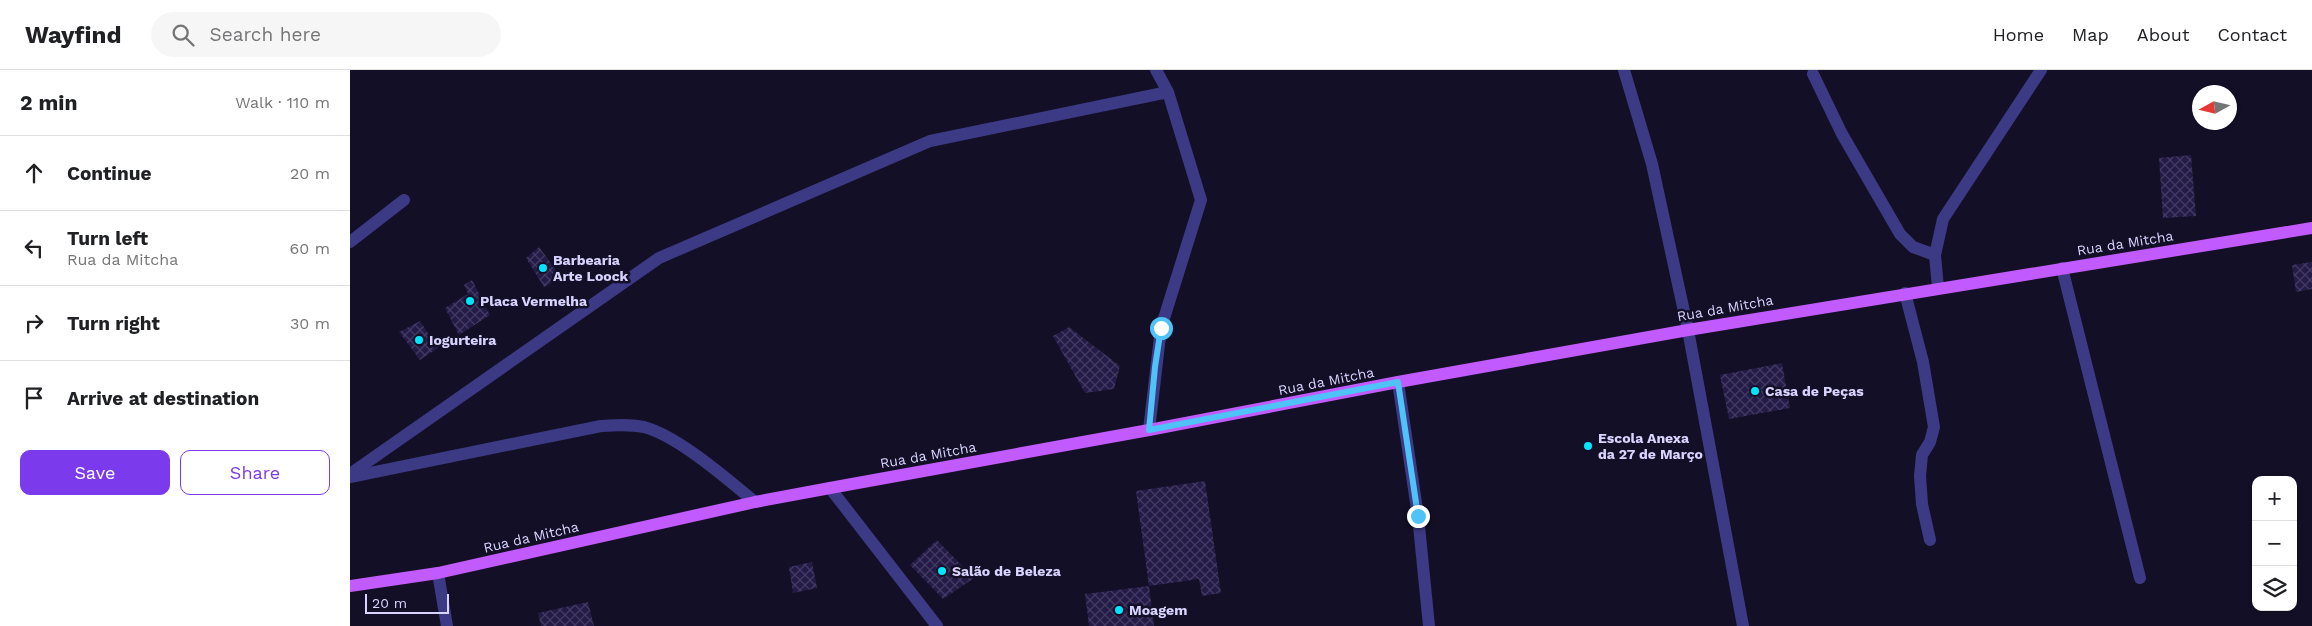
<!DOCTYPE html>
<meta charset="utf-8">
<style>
:root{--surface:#fff;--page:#f6f6f6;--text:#202124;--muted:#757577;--line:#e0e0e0;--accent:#7c3aed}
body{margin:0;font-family:"Work Sans",sans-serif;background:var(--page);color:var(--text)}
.controls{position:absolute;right:15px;bottom:15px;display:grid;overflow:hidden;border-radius:10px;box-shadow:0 1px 4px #0004}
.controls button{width:45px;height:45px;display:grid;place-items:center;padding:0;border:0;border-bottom:1px solid var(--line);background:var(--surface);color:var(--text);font:25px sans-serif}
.compass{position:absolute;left:1842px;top:15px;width:45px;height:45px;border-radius:50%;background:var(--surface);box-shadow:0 1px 4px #0004;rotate:262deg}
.scale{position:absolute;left:15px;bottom:12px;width:84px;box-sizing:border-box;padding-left:5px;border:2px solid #d9d4ff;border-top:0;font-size:14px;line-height:18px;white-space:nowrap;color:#d9d4ff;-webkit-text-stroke:4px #130f26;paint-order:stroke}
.stop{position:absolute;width:15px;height:15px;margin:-11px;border:4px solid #4fc3f7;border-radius:50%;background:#fff}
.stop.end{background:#4fc3f7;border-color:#fff;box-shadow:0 1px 5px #0008}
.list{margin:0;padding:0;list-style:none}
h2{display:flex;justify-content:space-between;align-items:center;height:65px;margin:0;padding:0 20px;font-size:21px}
h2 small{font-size:16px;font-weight:400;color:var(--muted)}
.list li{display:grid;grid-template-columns:32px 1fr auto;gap:15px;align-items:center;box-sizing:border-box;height:75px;padding:0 20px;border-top:1px solid var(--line)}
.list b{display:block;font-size:19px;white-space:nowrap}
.list p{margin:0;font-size:16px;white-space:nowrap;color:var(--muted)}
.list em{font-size:16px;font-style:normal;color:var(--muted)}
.actions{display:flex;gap:10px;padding:15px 20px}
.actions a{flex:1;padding:11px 0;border:1px solid var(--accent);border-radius:10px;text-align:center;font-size:18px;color:var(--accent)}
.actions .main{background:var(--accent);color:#fff}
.icon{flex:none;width:28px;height:28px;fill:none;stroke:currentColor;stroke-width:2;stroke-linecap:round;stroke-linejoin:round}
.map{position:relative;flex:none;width:1962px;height:556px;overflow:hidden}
header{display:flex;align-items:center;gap:30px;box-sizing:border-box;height:70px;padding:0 25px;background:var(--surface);border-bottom:1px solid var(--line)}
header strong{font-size:24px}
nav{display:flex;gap:28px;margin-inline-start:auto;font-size:18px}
.search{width:350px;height:45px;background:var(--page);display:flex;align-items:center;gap:12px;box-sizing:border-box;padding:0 18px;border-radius:28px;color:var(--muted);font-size:19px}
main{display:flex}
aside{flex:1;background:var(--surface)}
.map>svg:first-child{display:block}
.building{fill:url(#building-cross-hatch)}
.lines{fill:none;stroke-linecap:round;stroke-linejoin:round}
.lane{stroke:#3d3a85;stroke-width:12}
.street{stroke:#3d3a85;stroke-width:12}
.primary{stroke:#c25bff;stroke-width:12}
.route{stroke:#4fc3f7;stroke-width:6}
.poi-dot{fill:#00e5ff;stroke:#130f26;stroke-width:2}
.labels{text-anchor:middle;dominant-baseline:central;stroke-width:5;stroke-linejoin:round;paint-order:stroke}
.street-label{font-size:14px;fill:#d9d4ff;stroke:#130f26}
.poi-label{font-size:14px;font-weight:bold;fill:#d9d4ff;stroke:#130f26;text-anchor:start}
</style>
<header>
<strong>Wayfind</strong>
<div class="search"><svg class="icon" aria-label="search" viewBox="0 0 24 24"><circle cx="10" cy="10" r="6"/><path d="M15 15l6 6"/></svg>Search here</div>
<nav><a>Home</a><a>Map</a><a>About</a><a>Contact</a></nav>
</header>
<main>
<aside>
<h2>2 min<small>Walk · 110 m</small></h2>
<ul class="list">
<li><svg class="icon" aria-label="ahead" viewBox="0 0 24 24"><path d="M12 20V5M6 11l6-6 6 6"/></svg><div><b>Continue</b></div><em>20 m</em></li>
<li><svg class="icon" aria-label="left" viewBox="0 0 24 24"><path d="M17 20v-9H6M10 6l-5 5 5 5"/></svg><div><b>Turn left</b><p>Rua da Mitcha</p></div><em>60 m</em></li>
<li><svg class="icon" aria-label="right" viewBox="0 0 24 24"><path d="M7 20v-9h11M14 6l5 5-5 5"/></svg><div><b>Turn right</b></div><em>30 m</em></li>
<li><svg class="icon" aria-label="arrive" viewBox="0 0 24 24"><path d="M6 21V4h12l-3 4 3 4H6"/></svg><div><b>Arrive at destination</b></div></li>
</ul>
<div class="actions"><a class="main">Save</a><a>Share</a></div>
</aside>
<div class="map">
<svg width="1962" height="556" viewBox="0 0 1962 556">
<defs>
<pattern id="building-cross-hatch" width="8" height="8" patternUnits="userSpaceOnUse" patternTransform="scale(1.25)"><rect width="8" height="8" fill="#241b47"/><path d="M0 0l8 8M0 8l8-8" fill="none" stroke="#433b63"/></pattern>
</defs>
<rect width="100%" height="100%" fill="#130f26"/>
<path class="building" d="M 1841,85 L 1846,146 L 1813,148 L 1809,88 Z
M 189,177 L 212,208 L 194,217 L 176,188 Z
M 1962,192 L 1962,219 L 1946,222 L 1942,195 Z
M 122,210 L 140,245 L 109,265 L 95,238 L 118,224 L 114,215 Z
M 70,251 L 88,278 L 70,290 L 49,262 Z
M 719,257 L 770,296 L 764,319 L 735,323 L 703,266 Z
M 1432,293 L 1440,338 L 1379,349 L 1370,305 Z
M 855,411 L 871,523 L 852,526 L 849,509 L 799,516 L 786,421 Z
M 587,470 L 624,508 L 593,529 L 560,495 Z
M 462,492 L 467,518 L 443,523 L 439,497 Z
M 799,516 L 804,556 L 739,556 L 735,524 Z
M 238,532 L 244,556 L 191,556 L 188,543 Z"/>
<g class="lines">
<path class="lane" d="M 1048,312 L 1068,446 L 1079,556
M 0,407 L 251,356 C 266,355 279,354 294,357 C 328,366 377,409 405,432"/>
<path class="street" d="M 1274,0 L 1302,94 L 1338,260 L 1393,556
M 1463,4 L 1492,64 L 1550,164 L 1563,177 L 1585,185
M 0,172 L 54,130
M 1712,198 L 1790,508
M 1588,218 L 1585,185 L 1593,149 L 1691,0
M 1555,223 L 1573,292 L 1584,357 L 1580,372 L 1572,385 L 1570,406 L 1572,434 L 1580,470
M 799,360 L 811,258 L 851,130 L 818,22 L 806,0
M 0,404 L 309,188 L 580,71 L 818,22
M 480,418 L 587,556
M 88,503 L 97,556"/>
<path class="primary" d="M 0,516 L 88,503 L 405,432 L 480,418 L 799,360 L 1048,312 L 1338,260 L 1962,158"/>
</g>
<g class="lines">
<path class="route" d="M 811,258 L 805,297 L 799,360 L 1048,312 L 1068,446"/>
</g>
<g class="poi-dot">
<circle cx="193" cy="198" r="5"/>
<circle cx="120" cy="231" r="5"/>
<circle cx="69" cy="270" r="5"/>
<circle cx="1405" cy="321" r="5"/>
<circle cx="1238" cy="376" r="5"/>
<circle cx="592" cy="501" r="5"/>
<circle cx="769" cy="540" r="5"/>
</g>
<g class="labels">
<g class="street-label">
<text transform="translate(1775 173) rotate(-9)">Rua da Mitcha</text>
<text transform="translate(1375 238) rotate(-10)">Rua da Mitcha</text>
<text transform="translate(976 311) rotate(-11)">Rua da Mitcha</text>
<text transform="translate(578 385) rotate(-10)">Rua da Mitcha</text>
<text transform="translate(181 467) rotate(-13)">Rua da Mitcha</text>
</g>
<g class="poi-label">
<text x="203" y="190">Barbearia<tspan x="203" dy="16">Arte Loock</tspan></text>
<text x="130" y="231">Placa Vermelha</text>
<text x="79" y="270">Iogurteira</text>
<text x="1415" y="321">Casa de Peças</text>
<text x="1248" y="368">Escola Anexa<tspan x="1248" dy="16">da 27 de Março</tspan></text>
<text x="602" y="501">Salão de Beleza</text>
<text x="779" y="540">Moagem</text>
</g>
</g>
</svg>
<div class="controls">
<button>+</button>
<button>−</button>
<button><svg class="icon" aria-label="layers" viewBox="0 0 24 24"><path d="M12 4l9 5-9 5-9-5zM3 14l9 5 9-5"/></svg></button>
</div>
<svg class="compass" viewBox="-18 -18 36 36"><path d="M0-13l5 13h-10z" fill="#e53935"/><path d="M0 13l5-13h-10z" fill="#757577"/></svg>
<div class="scale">20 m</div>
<div class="stop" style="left:811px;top:258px"></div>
<div class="stop end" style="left:1068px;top:446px"></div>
</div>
</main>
